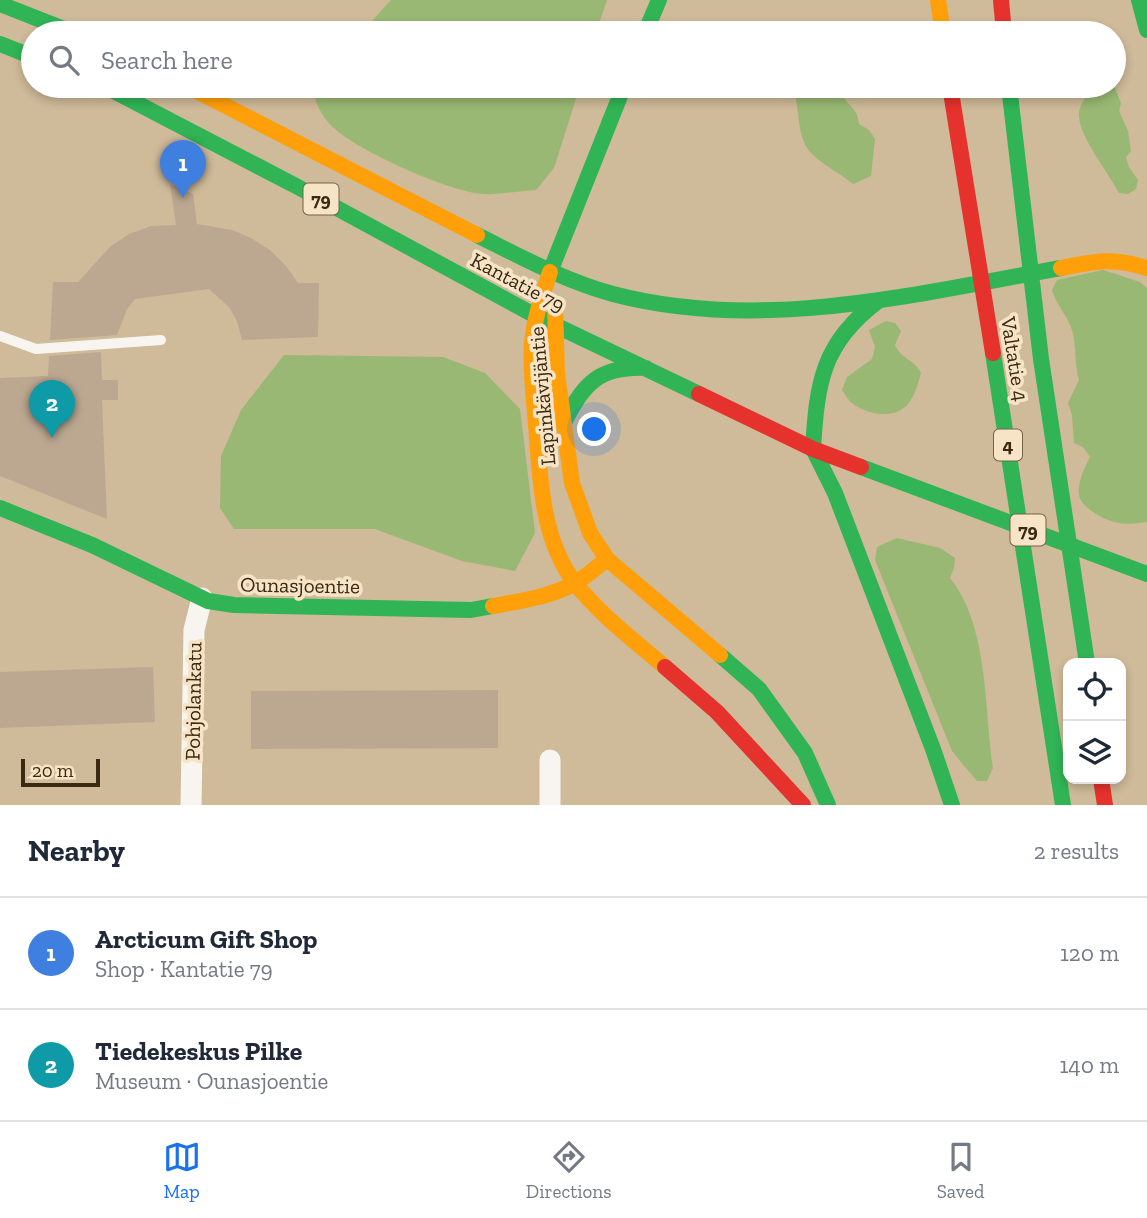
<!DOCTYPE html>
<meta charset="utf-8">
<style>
:root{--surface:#fff;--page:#f2f2f3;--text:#1f2937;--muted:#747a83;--line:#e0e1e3;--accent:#1a73e8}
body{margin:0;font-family:"Zilla Slab",serif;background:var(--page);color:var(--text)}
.controls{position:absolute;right:21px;bottom:21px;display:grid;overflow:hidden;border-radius:14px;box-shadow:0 4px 10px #0003}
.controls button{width:63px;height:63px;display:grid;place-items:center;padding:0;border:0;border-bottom:2px solid var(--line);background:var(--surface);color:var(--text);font:35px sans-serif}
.scale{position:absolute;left:21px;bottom:18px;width:79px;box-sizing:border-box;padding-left:7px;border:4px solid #392a11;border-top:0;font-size:19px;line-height:24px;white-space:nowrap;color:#392a11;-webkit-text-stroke:5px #f7e3c6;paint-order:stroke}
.you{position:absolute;left:595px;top:430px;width:24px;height:24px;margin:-18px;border:5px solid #fff;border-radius:50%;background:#1a73e8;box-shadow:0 0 0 10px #1a73e833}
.badge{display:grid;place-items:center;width:46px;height:46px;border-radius:50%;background:var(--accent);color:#fff;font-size:23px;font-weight:700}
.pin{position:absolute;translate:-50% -58px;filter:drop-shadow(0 2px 4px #0008)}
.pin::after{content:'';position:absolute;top:37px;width:24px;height:21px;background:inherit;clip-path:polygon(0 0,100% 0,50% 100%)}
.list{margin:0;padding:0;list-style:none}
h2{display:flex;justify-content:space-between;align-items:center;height:91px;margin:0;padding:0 28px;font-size:30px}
h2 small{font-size:23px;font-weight:400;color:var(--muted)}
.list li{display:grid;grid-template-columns:46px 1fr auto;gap:21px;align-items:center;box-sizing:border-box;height:112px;padding:0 28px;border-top:2px solid var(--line)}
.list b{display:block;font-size:26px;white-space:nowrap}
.list p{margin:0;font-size:23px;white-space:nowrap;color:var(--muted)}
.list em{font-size:23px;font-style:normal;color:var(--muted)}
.icon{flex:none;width:38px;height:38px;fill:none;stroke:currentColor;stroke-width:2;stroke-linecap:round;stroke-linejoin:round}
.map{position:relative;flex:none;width:1147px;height:805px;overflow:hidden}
.search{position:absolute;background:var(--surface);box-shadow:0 4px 10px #0003;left:21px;right:21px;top:21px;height:77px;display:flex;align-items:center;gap:18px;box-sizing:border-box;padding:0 24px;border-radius:38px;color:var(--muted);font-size:26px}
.sheet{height:315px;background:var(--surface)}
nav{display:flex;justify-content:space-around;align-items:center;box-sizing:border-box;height:98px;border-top:2px solid var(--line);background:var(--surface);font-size:19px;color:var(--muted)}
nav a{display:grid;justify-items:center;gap:4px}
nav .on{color:var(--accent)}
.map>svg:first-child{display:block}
.green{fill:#99b873}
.building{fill:#bca891}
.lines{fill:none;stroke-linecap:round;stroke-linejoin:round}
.lane{stroke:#f8f5f0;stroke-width:10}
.street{stroke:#f8f5f0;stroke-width:21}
.fast{stroke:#30b455;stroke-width:16}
.slow{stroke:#ff9f0a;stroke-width:16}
.jam{stroke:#e5322d;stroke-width:16}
.labels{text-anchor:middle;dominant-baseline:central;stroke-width:7;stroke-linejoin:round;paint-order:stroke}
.shield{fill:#f7e3c6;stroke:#726247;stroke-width:2}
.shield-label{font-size:19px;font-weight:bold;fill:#392a11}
.street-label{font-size:21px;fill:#392a11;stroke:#f7e3c6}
</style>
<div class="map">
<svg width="1147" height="805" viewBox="0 0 1147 805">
<rect width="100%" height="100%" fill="#cfba99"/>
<path class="green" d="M 391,0 L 607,0 L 596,33 L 361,33 Z
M 1114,85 L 1121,103 L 1119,111 L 1128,131 L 1131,151 L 1126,157 L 1129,167 L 1138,180 L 1136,189 L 1128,194 L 1119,193 C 1108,172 1081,139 1079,117 C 1078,108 1085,98 1089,91 L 1089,86 Z
M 312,86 L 580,86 L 554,168 L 536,190 C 518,191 499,195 482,194 C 448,191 358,151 334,128 C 321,117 315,102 312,86 Z
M 792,86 L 841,86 C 841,105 858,104 859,124 L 869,130 L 875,139 L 871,176 L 853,184 C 840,173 824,166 812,154 C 795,137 801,107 792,86 Z
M 1103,270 L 1140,282 L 1147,288 L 1147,522 C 1138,523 1128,525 1119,523 C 1106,521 1082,509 1079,495 C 1077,483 1085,467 1090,457 L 1083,447 L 1074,443 L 1072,415 L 1068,403 L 1079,380 C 1074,364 1077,347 1072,330 C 1068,316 1056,305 1052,290 L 1057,280 Z
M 886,321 L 895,323 L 901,331 L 895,345 C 901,359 915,360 921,373 C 918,384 915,395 908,404 C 895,420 867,415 852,403 C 848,400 845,394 842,390 L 847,377 L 872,359 L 875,347 L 869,330 Z
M 284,355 L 443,357 L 485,373 L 520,409 L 535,533 L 515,571 L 462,561 L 375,529 L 234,529 L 220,508 L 221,456 L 241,410 Z
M 897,538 L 940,548 L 955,558 L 954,568 L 950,578 C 989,627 984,708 993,768 L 987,781 L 977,781 L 952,751 L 875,560 L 877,547 Z"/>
<path class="building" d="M 170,184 L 193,194 L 197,224 L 232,230 L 251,238 L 270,250 L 286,266 L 298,283 L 319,283 L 318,337 L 242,340 L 237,321 L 229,307 L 209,289 L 135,299 L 127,309 L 117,335 L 50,340 L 53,282 L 78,282 L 110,247 L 129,234 L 151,226 L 176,225 Z
M 101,352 L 102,380 L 118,380 L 118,400 L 102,400 L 107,519 L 0,476 L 0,378 L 48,376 L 49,356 Z
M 153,667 L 155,722 L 0,728 L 0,672 Z
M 498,690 L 498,748 L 251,749 L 251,691 Z"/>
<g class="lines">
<path class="lane" d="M 0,336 L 36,349 L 161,340"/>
<path class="street" d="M 191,805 L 194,630 L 202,598
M 550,805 L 550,760"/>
<path class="fast" d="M 1139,0 L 1147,30
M 0,4 L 74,33
M 645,33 L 659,0
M 0,44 L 33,57
M 104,86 L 296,186 L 536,316 L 699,394
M 1009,86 L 1041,359 L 1087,663
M 477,235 C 521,257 565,281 613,294 C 761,333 915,294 1061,268
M 550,272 L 624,86
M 993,353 L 1063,805
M 564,423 C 583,383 600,366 646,368
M 813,449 C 817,383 822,343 878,301
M 813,449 L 835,493 L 933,749 L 952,805
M 861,467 L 1147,574
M 0,508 L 92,545 L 208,601 L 234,605 L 471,610 L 493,606
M 720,655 L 759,689 L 805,753 L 828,805"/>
<path class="slow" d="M 938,0 L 943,33
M 187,86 L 477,235
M 1061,268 C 1096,261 1112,257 1147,268
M 550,272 C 542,296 534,319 532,344 C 530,371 534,398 536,424 C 540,477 541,539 575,583 C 600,615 635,641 665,667
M 555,305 L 557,373 L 572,483 L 590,533 L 607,559 L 720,655
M 493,606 C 520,601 551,597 575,583 C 586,577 597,567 607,559"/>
<path class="jam" d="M 1001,0 L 1004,33
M 950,86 L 993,353
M 699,394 L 813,449 L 861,467
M 665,667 L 717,712 L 803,805
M 1101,779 L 1105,805"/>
</g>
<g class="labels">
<g class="shield">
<rect x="303.5" y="183.5" width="35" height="31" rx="5"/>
<rect x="994" y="429.5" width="28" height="31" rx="5"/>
<rect x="1010.5" y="514.5" width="35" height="31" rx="5"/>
</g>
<g class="shield-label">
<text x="321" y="199">79</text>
<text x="1008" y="445">4</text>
<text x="1028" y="530">79</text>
</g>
<g class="street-label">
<text transform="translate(518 282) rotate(28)">Kantatie 79</text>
<text transform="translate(1015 359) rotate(81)">Valtatie 4</text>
<text transform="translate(542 396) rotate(-95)">Lapinkävijäntie</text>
<text transform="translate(300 585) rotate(1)">Ounasjoentie</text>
<text transform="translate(193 701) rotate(-89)">Pohjolankatu</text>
</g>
</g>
</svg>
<div class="controls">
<button><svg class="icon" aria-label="locate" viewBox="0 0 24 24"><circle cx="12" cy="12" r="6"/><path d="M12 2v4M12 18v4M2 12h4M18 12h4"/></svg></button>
<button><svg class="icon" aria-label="layers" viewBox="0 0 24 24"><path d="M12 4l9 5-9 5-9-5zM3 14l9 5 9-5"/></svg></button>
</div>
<div class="scale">20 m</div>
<div class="you"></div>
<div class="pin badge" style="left:183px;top:198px;background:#3f7fe0">1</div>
<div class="pin badge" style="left:52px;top:438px;background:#0f9aa8">2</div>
<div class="search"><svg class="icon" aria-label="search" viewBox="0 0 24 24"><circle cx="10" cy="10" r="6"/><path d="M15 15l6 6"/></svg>Search here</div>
</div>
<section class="sheet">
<h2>Nearby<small>2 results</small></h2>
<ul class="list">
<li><span class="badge" style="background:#3f7fe0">1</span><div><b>Arcticum Gift Shop</b><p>Shop · Kantatie 79</p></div><em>120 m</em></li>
<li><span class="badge" style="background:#0f9aa8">2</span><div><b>Tiedekeskus Pilke</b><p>Museum · Ounasjoentie</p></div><em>140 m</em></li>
</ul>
</section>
<nav>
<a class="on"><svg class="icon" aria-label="map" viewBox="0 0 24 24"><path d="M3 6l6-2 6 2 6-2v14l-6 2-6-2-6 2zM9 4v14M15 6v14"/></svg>Map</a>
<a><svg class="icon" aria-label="directions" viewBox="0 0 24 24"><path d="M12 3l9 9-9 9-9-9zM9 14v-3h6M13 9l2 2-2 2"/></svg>Directions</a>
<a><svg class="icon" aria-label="saved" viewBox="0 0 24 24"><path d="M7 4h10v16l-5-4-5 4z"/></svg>Saved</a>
</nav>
